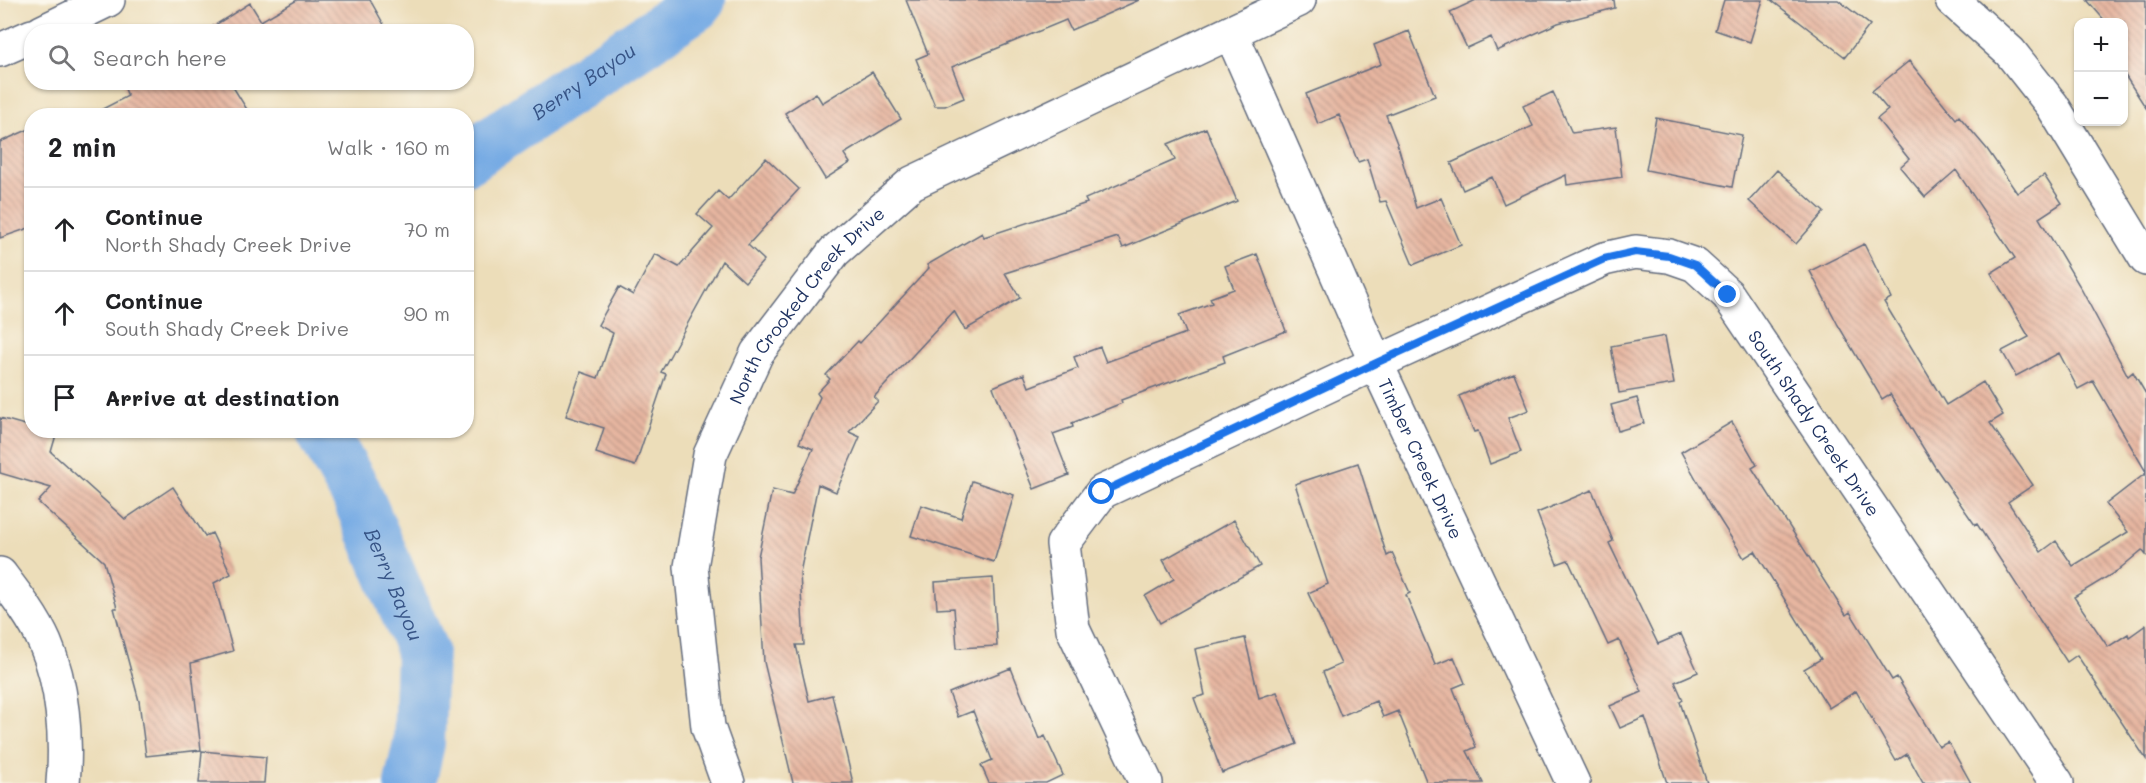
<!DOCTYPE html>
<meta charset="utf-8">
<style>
:root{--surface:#fff;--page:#f2f2f2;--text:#202124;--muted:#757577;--line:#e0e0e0}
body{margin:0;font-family:Mali,sans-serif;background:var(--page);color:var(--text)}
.controls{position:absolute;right:18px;top:18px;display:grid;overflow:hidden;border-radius:12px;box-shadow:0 2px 4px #0004}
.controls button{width:54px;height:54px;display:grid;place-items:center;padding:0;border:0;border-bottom:2px solid var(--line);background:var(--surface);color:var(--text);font:30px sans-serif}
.stop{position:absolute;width:18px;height:18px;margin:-14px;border:4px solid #1a73e8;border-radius:50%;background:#fff}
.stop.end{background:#1a73e8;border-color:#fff;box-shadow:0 2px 6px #0008}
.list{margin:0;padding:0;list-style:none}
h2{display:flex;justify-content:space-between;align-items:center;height:78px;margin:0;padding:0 24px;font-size:26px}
h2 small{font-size:20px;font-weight:400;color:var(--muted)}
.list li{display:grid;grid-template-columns:39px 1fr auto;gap:18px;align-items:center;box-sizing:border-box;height:84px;padding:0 24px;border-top:2px solid var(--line)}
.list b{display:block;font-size:22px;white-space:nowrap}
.list p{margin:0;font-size:20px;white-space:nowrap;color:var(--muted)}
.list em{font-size:20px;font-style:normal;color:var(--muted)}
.icon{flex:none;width:33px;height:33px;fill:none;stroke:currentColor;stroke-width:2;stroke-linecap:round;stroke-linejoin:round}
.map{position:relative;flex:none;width:2146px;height:783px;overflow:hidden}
.search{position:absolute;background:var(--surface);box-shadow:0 2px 4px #0004;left:24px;top:24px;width:450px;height:66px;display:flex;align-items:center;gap:15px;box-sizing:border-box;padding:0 21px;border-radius:24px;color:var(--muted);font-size:22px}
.panel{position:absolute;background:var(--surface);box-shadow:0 2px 4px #0004;left:24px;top:108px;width:450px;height:330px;border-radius:24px}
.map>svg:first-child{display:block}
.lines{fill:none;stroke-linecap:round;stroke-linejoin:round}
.river{stroke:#77abe4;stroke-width:52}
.building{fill:url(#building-back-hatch)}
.minor-casing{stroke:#646c7e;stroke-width:36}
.minor{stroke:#fff;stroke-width:33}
.route{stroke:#1a73e8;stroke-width:8}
.labels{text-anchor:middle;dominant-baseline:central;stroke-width:6;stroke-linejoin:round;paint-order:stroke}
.street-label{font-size:18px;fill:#1b2f5e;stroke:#fbf7ec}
.water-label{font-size:20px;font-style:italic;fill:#375486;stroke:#fbf7ec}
</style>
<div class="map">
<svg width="2146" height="783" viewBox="0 0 2146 783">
<defs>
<pattern id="building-back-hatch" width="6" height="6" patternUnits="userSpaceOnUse" patternTransform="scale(1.5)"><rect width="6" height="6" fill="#e7b6a0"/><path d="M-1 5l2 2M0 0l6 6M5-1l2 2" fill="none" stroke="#ba9486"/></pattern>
</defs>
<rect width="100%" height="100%" fill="#fbf7ec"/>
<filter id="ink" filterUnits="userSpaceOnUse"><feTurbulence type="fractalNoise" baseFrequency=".0167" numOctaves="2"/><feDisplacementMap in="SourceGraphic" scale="12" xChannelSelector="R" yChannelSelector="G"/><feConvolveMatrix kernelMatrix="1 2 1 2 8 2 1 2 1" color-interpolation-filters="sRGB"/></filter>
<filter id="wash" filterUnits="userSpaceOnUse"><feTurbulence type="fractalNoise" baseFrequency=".008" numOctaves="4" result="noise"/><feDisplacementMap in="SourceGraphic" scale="24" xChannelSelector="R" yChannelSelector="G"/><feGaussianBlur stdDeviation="1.35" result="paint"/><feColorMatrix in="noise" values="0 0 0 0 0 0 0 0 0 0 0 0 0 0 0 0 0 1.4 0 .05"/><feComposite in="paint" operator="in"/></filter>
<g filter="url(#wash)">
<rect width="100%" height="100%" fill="#ecddb9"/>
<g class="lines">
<g class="river">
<path id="s1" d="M 466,159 L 695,6 L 700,0"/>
<path id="s2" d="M 321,430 L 356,493 L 422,650 L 419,743 L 410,783"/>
</g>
</g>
<g id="blocks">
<path class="building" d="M 297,0 L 370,0 L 388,32 L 204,32 L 250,3 L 261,21 Z
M 906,0 L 1139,0 L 1071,30 L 1066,20 L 952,67 L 964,98 L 945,106 L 935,106 L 916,59 L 928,54 Z
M 1476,0 L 1614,0 L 1615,8 L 1558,23 L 1497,51 L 1491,37 L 1467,48 L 1450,12 Z
M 1724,0 L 1763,0 L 1750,42 L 1715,30 Z
M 1771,0 L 1838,0 L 1870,25 L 1845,57 Z
M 2087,0 L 2146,0 L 2146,108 L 2124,74 L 2124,22 L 2106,22 Z
M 1409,31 L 1435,96 L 1386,115 L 1398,146 L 1416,208 L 1441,198 L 1461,245 L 1413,265 L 1386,201 L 1380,202 L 1367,159 L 1358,162 L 1339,115 L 1318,124 L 1306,94 L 1381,64 L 1374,45 Z
M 1909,61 L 1956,119 L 1959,116 L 1987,149 L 2017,193 L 2044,175 L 2062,203 L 2039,218 L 2079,285 L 2128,376 L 2133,372 L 2146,394 L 2146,472 L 2093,381 L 2078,389 L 2059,353 L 2016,376 L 2002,351 L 2029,337 L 1991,273 L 2015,258 L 1956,170 L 1925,197 L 1900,167 L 1909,159 L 1877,119 L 1888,110 L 1872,91 Z
M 872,72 L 901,119 L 844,154 L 850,163 L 825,179 L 785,113 L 816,93 L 822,103 Z
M 122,82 L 230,82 L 251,116 L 89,116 L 128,96 Z
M 1553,92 L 1572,133 L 1616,127 L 1622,177 L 1567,185 L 1566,175 L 1504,204 L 1492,177 L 1463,190 L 1451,163 L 1533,126 L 1523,106 Z
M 1656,118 L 1742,135 L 1732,187 L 1646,170 Z
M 32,128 L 32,227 L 0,238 L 0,142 Z
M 1206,128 L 1237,201 L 1123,248 L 1118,237 L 1005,273 L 1020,298 L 965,330 L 954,311 L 874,397 L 878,401 L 849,432 L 860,437 L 836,492 L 818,484 L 800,573 L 804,645 L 796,645 L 809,701 L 832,695 L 853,783 L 793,783 L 764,662 L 758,557 L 772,490 L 792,495 L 813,449 L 799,443 L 820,397 L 817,393 L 830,379 L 826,375 L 858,341 L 860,343 L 929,268 L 927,265 L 982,233 L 984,237 L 1087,203 L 1085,199 L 1175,160 L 1168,144 Z
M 766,158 L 799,189 L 748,245 L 764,260 L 745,282 L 722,261 L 661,372 L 666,374 L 635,466 L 596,453 L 604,428 L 566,416 L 581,372 L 598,378 L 613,333 L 598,325 L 619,287 L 633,295 L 655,254 L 679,267 L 713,228 L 697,214 L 718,191 L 728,200 Z
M 1777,170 L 1824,212 L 1796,244 L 1749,201 Z
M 1864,244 L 1891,298 L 1884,302 L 1946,405 L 1983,382 L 2003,415 L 1990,423 L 2033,485 L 2008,502 L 2041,552 L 2056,541 L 2073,566 L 2128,532 L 2106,504 L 2146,473 L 2146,555 L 2142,550 L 2117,571 L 2074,597 L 2108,647 L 2128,634 L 2129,637 L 2146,625 L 2146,759 L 2077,655 L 2067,662 L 1977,524 L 1975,525 L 1935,467 L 1890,394 L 1882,399 L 1838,325 L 1810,271 Z
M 1257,254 L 1286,331 L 1223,356 L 1225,362 L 1121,400 L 1122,403 L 1072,423 L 1073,427 L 1053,434 L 1069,475 L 1034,489 L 993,387 L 1024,374 L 1029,387 L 1078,368 L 1074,357 L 1100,347 L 1106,362 L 1186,333 L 1179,315 L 1212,303 L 1210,298 L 1234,289 L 1225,266 Z
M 1665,336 L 1674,384 L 1619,393 L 1611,346 Z
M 1514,373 L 1529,410 L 1508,418 L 1521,452 L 1490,464 L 1478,431 L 1474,432 L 1459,396 Z
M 1637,398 L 1644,423 L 1618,431 L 1611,405 Z
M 0,418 L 32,427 L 32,430 L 42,430 L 56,435 L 51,452 L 125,519 L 173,487 L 205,536 L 212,533 L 231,574 L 214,583 L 233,651 L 191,663 L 201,750 L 146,756 L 139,701 L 114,608 L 117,608 L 104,562 L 38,502 L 51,488 L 0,473 Z
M 1732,422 L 1757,465 L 1752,468 L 1846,615 L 1850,612 L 1892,680 L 1897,677 L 1939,747 L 1948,742 L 1971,783 L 1923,783 L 1907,754 L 1896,761 L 1856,691 L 1829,708 L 1804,669 L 1821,659 L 1755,551 L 1744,558 L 1713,509 L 1681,452 Z
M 1358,463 L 1387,556 L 1392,553 L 1410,593 L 1406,595 L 1435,665 L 1454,657 L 1465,683 L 1453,688 L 1476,747 L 1467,751 L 1483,783 L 1427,783 L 1398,711 L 1383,717 L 1376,701 L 1341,716 L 1323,672 L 1341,664 L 1308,593 L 1328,584 L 1295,484 Z
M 972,481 L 1014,495 L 994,562 L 911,536 L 921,505 L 961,518 Z
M 1592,490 L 1613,541 L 1609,543 L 1658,644 L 1681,634 L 1698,672 L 1675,682 L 1683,700 L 1680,702 L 1707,783 L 1667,783 L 1645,717 L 1620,728 L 1610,706 L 1642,692 L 1619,640 L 1608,645 L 1568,560 L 1557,564 L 1537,513 Z
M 1234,520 L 1260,566 L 1160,623 L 1145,596 L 1174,579 L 1163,560 Z
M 993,578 L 997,646 L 957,648 L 954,608 L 937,609 L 935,582 Z
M 1245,638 L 1259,698 L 1277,692 L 1297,744 L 1222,773 L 1194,698 L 1205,695 L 1195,649 Z
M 1011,668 L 1039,739 L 1045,736 L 1063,775 L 1046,783 L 989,783 L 981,765 L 992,760 L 973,711 L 958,717 L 949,693 Z
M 202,751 L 266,757 L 264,783 L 199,783 Z"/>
</g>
</g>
<g filter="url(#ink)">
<use href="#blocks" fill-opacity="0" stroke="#646c7e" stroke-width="1.5"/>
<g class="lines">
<defs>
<g id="minor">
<path d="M 1952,0 L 2010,52 L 2052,105 L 2146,259"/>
<path d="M 42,32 L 108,0"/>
<path id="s3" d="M 1231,33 L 1376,363 L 1573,783"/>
<path d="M 0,50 L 32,36"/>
<path d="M 0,574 C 16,595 34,618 45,643 C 63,684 67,739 63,783"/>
<path id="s4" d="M 728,783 L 708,727 L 691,567 L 710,455 L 757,353 L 834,252 L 912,183 L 1299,0"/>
<path id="s5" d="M 1146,783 L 1073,629 L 1063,544 L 1102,492 L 1376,363 L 1604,259 L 1635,252 L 1669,256 L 1695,265 L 1728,295 L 2057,783"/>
</g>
</defs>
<use href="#minor" class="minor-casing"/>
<use href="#minor" class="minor"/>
</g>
</g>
<g class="lines" filter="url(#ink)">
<path class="route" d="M 1102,492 L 1376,363 L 1604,259 L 1635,252 L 1669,256 L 1695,265 L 1728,295"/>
</g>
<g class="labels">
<g class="street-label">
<text stroke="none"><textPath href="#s4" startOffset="514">North Crooked Creek Drive</textPath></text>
<text stroke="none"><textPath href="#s5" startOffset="1167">South Shady Creek Drive</textPath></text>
<text stroke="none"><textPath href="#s3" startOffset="466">Timber Creek Drive</textPath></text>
</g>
<g class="water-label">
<text stroke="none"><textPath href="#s1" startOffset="141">Berry Bayou</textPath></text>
<text stroke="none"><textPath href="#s2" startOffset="171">Berry Bayou</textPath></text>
</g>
</g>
</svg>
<div class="controls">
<button>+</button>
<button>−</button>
</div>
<div class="stop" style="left:1102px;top:492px"></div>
<div class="stop end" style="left:1728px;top:295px"></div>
<div class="search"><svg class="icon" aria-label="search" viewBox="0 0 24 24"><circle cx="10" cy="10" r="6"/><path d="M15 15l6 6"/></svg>Search here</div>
<section class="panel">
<h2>2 min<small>Walk · 160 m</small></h2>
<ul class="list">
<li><svg class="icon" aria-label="ahead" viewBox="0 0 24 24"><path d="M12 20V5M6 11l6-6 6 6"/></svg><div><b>Continue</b><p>North Shady Creek Drive</p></div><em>70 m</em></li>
<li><svg class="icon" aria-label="ahead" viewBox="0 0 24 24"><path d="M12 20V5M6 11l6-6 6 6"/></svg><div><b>Continue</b><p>South Shady Creek Drive</p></div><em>90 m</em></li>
<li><svg class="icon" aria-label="arrive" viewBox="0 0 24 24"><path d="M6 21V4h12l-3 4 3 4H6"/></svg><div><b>Arrive at destination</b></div></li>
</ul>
</section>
</div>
